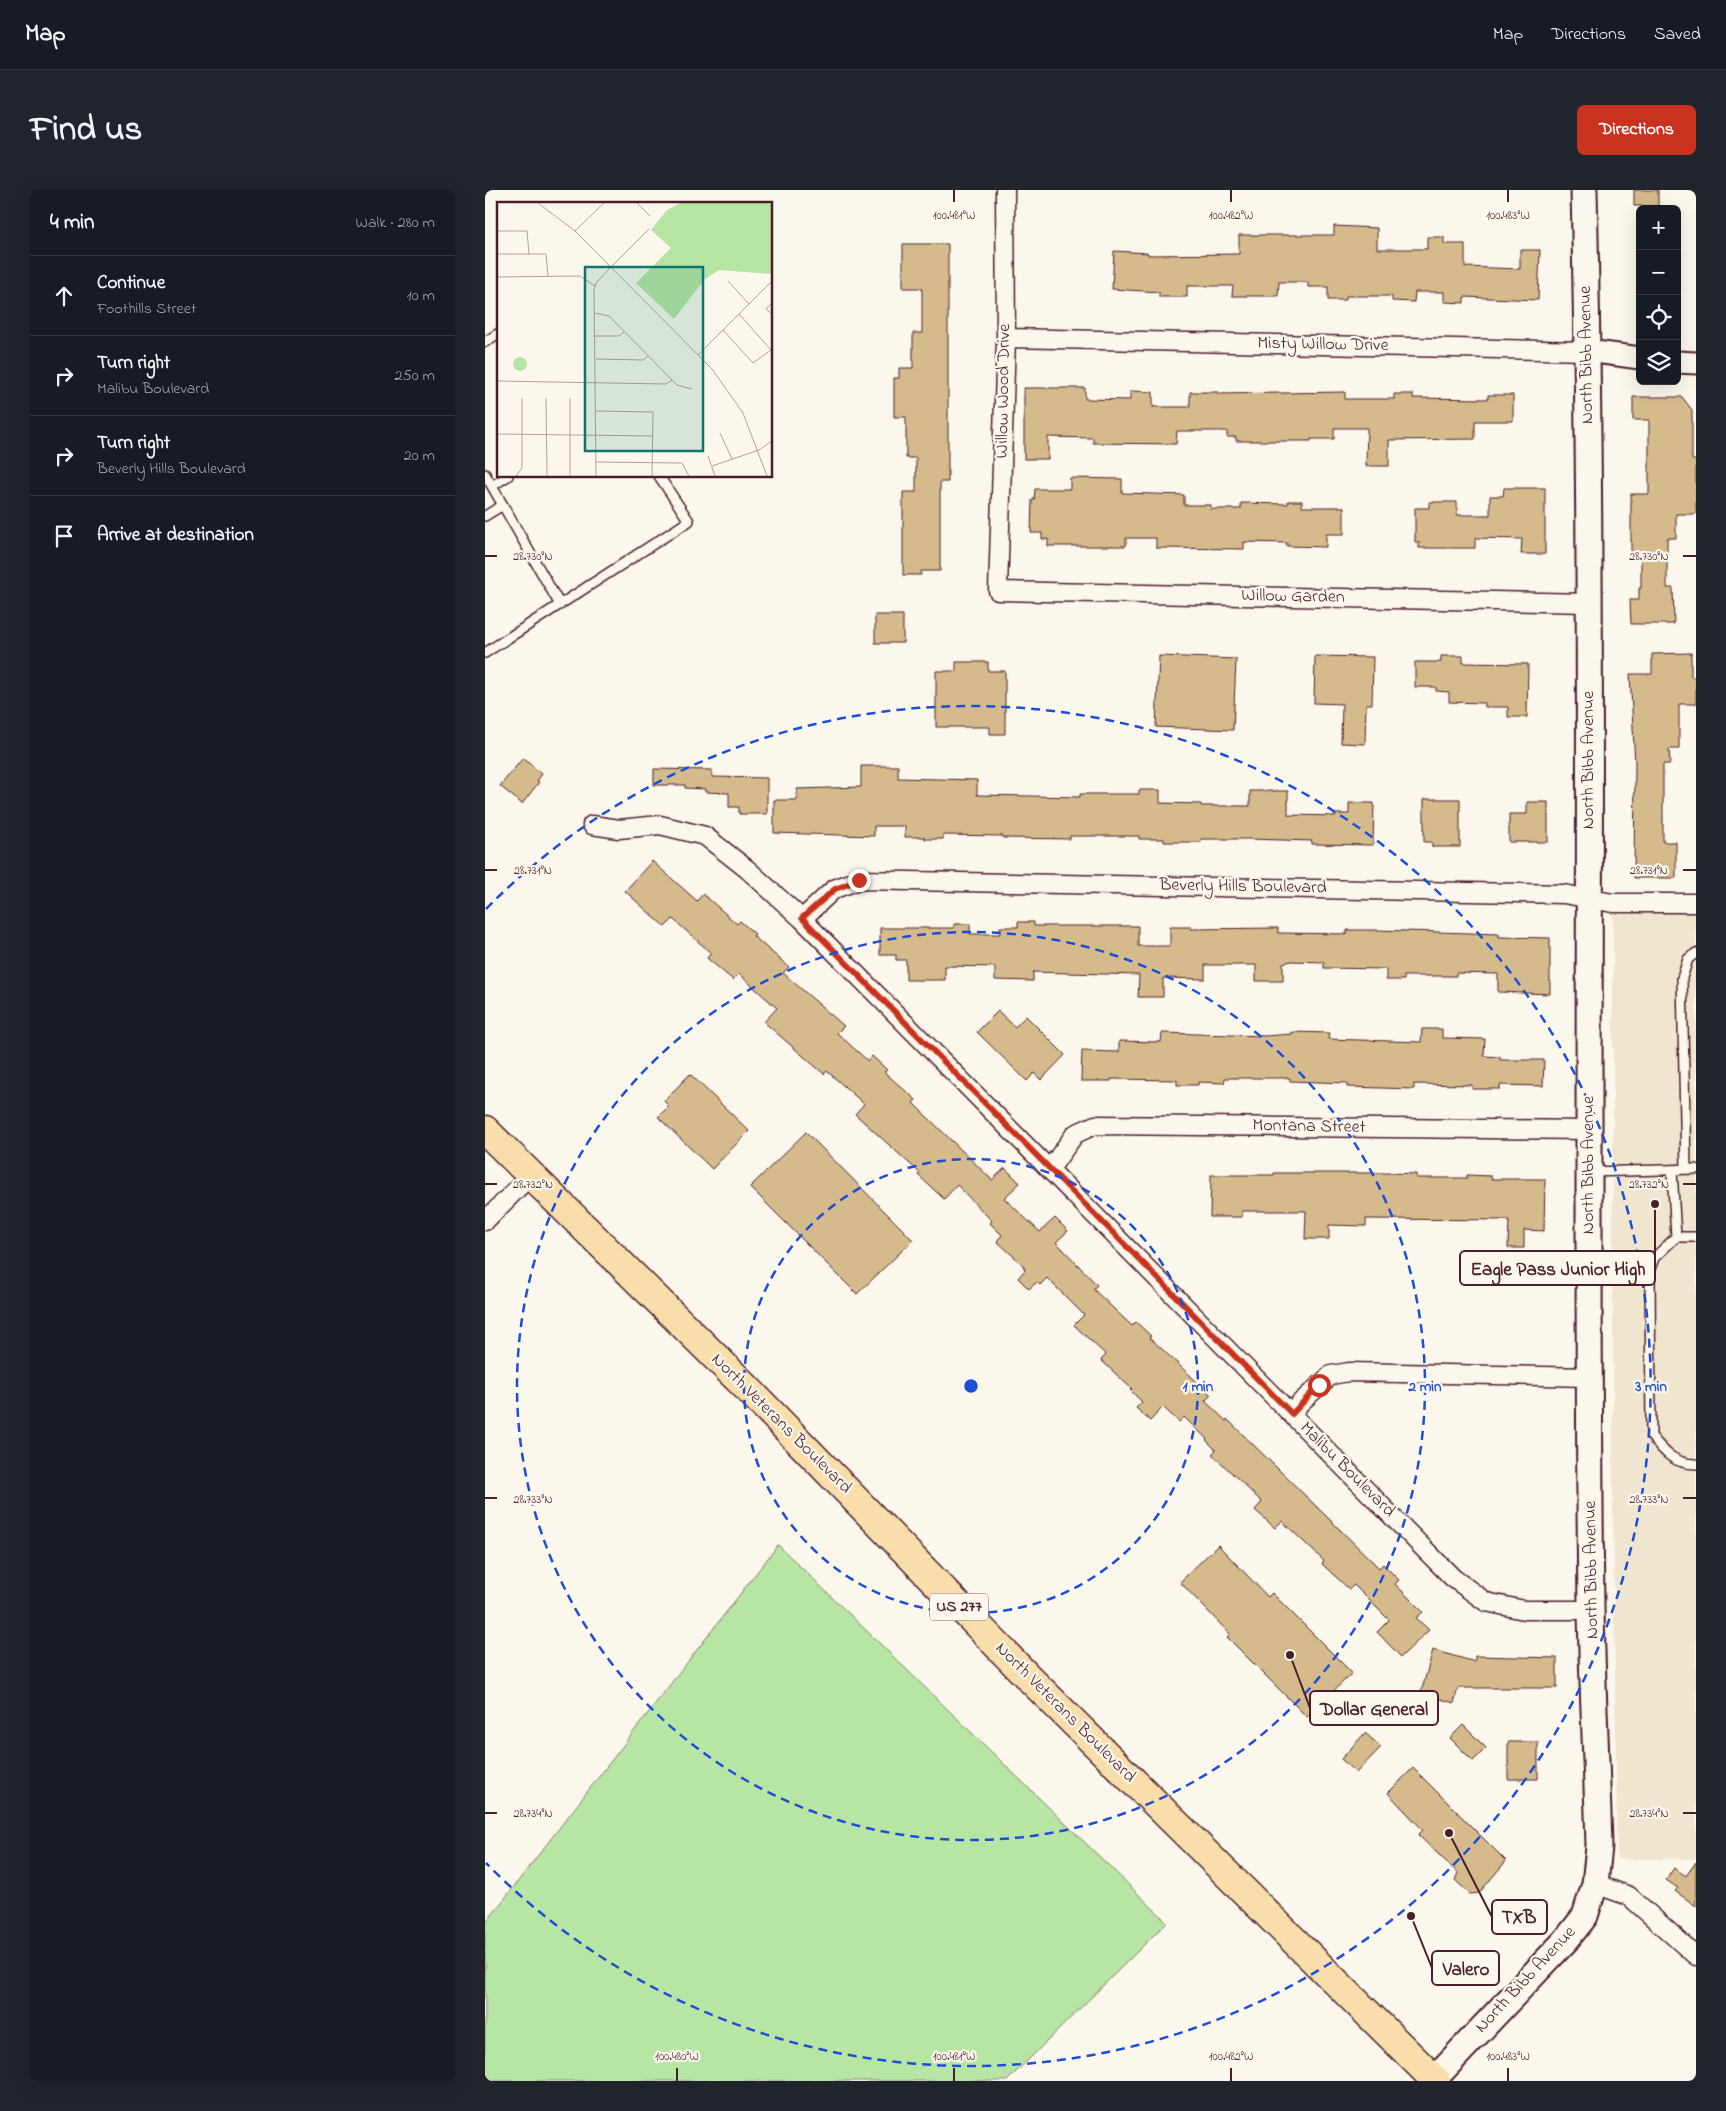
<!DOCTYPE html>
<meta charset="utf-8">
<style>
:root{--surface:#171b24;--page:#20242c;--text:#f1f3f6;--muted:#9ea1a6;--line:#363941;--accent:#c8321e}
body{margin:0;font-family:"Indie Flower",sans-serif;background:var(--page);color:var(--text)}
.controls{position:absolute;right:15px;top:15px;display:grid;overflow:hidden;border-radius:8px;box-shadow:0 5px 20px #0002}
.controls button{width:45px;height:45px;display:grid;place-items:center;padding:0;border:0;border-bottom:1px solid var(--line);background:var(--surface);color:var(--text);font:25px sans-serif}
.stop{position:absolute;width:15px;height:15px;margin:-11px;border:4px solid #c8321e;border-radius:50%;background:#fff}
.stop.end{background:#c8321e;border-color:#fff;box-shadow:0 1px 5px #0008}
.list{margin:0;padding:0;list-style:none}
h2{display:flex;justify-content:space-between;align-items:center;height:65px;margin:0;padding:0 20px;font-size:21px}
h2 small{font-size:16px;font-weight:400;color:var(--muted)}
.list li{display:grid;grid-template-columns:32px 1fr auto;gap:15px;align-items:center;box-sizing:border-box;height:80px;padding:0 20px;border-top:1px solid var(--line)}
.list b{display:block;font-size:19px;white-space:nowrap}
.list p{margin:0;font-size:16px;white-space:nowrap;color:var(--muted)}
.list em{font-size:16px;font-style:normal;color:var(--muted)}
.icon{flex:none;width:28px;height:28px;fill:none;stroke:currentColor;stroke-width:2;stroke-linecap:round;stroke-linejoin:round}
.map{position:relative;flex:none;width:1211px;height:1891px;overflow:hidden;border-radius:8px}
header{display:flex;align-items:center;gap:30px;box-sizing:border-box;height:70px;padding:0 25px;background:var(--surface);border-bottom:1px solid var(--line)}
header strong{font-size:24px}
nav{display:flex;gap:28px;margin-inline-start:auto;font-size:18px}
.intro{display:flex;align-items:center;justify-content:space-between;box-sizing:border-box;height:120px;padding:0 30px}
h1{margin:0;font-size:35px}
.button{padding:12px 22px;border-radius:8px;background:var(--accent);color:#fff;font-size:18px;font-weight:700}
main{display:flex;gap:30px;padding:0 30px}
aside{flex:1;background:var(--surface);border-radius:8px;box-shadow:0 5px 20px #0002}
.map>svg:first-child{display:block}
.built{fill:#f0e5cf}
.green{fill:#b7e5a4;stroke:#808268}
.building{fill:#d5bb8b;stroke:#4a1f2b}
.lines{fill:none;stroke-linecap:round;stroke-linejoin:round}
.service-casing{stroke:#4a1f2b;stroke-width:12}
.minor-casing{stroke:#4a1f2b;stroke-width:21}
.tertiary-casing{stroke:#4a1f2b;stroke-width:25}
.secondary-casing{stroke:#4a1f2b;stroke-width:29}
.trunk-casing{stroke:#4a1f2b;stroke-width:31}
.service{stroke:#fbf7ec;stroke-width:9}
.minor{stroke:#fbf7ec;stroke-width:18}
.tertiary{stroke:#fbf7ec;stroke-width:21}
.secondary{stroke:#fbf7ec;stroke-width:25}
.trunk{stroke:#f8deab;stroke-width:28}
.route{stroke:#c8321e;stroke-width:6}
.ticks{fill:none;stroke:#4a1f2b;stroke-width:2}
.ring{fill:none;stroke:#1d4ed8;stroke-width:2.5;stroke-dasharray:9 6}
.labels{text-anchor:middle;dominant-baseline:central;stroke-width:4.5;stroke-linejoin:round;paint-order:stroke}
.shield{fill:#fbf7ec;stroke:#7f6065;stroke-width:1}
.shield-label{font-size:16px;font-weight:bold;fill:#4a1f2b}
.street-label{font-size:18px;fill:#4a1f2b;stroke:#fbf7ec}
.inset-road{fill:none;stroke:#b4a19f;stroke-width:1}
.view{fill:#0f766e;fill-opacity:0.15;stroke:#0f766e;stroke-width:2.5}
.inset-edge{fill:none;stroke:#4a1f2b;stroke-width:2.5}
.ticks-label{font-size:12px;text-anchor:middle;fill:#4a1f2b;stroke:#fbf7ec;stroke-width:4.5;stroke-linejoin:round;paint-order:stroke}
.centre{fill:#1d4ed8;stroke:#fbf7ec;stroke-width:2.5}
.ring-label{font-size:15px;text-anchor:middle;font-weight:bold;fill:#1d4ed8;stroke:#fbf7ec;stroke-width:4.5;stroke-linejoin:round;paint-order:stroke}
.leader{fill:none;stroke:#4a1f2b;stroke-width:2}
.callout-dot{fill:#4a1f2b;stroke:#fbf7ec;stroke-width:2}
.callout{fill:#fbf7ec;stroke:#4a1f2b;stroke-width:2}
.callout-label{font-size:19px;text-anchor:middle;font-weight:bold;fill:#4a1f2b}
</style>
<header>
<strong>Map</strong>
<nav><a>Map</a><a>Directions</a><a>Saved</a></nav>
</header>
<div class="intro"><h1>Find us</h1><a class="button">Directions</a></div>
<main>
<aside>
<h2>4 min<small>Walk · 280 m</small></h2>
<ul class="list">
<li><svg class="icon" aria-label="ahead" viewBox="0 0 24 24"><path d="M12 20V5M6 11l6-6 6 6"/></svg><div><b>Continue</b><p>Foothills Street</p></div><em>10 m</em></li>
<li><svg class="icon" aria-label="right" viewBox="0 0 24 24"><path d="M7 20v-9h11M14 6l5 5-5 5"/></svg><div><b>Turn right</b><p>Malibu Boulevard</p></div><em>250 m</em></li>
<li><svg class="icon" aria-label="right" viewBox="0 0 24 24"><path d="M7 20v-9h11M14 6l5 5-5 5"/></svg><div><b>Turn right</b><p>Beverly Hills Boulevard</p></div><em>20 m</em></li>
<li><svg class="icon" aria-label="arrive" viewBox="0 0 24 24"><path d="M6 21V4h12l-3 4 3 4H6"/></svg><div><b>Arrive at destination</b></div></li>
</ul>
</aside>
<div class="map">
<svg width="1211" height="1891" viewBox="0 0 1211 1891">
<rect width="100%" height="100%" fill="#fbf7ec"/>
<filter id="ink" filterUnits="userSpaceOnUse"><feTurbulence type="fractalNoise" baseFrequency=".02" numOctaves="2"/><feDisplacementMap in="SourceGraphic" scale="10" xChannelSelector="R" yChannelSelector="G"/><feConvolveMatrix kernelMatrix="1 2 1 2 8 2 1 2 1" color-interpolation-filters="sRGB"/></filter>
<g filter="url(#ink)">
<path class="built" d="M 1128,713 L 1211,718 L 1211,1669 L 1132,1669 L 1128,1310 Z"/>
<path class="green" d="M 293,1355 L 682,1732 L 522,1891 L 0,1891 L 0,1734 Z"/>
<path class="building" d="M 1149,0 L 1173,0 L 1173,16 L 1149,16 Z
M 849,36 L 892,38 L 892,59 L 942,59 L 942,47 L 959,47 L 959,54 L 980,54 L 980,77 L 1035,79 L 1035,60 L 1055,60 L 1053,110 L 979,107 L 979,113 L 959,112 L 959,102 L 930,102 L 929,112 L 907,111 L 907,106 L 861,106 L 861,110 L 843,110 L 843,97 L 823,97 L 823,92 L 794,92 L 793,106 L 747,106 L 748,96 L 702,96 L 702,107 L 674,107 L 674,102 L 627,99 L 629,61 L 663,63 L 663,65 L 754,64 L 754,45 L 849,45 Z
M 418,54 L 463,54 L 463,292 L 455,292 L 455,381 L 436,381 L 436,385 L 418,385 L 418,302 L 431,302 L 431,268 L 421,268 L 421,227 L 409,227 L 409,188 L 414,188 L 414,178 L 428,178 L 428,143 L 437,143 L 437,98 L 418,98 Z
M 539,198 L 600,198 L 600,209 L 645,210 L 645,201 L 668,202 L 668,217 L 705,217 L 705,202 L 733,202 L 733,204 L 860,202 L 860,209 L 909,209 L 909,204 L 928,204 L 928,208 L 1003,209 L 1003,205 L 1028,205 L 1028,231 L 990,231 L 990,249 L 904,250 L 904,276 L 881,276 L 882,238 L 849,238 L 849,249 L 826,249 L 826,251 L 751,251 L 751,247 L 742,247 L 742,241 L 692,241 L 691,254 L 608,253 L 608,248 L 563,247 L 563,269 L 539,269 Z
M 1148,207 L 1197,207 L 1207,220 L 1207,270 L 1211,270 L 1211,324 L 1191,324 L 1191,348 L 1182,348 L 1182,398 L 1188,398 L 1189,434 L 1146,434 L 1145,410 L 1154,410 L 1154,398 L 1156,398 L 1156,365 L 1146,365 L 1146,304 L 1164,304 L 1164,230 L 1148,230 Z
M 585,288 L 637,289 L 637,303 L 699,305 L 699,315 L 726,315 L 726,319 L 756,319 L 756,313 L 803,314 L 803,311 L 817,311 L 817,317 L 859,317 L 859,344 L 841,344 L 841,357 L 802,356 L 802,353 L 759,352 L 759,359 L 671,358 L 671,348 L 641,348 L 641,356 L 563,356 L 563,349 L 557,349 L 557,343 L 546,343 L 547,310 L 549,310 L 550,299 L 585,299 Z
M 1019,298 L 1060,298 L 1060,364 L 1036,364 L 1037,349 L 990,348 L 990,358 L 934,358 L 934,352 L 930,352 L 930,318 L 944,318 L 944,312 L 972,312 L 972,325 L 1005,325 L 1005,306 L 1018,306 Z
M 390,425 L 418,425 L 418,453 L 390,453 Z
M 1206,463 L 1206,487 L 1211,487 L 1211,514 L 1194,514 L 1194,559 L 1184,559 L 1185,574 L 1178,574 L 1178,652 L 1191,652 L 1191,688 L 1149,688 L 1150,574 L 1145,484 L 1167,484 L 1167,464 Z
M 674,466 L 751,469 L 748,540 L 671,537 Z
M 830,466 L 888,467 L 887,514 L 881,514 L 880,554 L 856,553 L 857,514 L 829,513 Z
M 956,466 L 978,466 L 978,473 L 1043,474 L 1042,527 L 1023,527 L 1023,517 L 1000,517 L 1000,513 L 964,512 L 964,502 L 951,501 L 951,497 L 930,497 L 930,472 L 956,472 Z
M 471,472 L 503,472 L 503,481 L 520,481 L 520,544 L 505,544 L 505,537 L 451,537 L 451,481 L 471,481 Z
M 38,568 L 57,584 L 52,591 L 54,592 L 37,614 L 15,596 Z
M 376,576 L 413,576 L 413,588 L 492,590 L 492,605 L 595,607 L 595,604 L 654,604 L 654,600 L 675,600 L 675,613 L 716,614 L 716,616 L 765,616 L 765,601 L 803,601 L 803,625 L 851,626 L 851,624 L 864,624 L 864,613 L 889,613 L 888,655 L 827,654 L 827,651 L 765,649 L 716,649 L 716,652 L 679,652 L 679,649 L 654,649 L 654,646 L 585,646 L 585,649 L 518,648 L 518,646 L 458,645 L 458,649 L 440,649 L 440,647 L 420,647 L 420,636 L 389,636 L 389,646 L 289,643 L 289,610 L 312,610 L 312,599 L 376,597 Z
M 169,579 L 227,580 L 227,587 L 282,588 L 282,624 L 254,624 L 254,617 L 244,617 L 244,603 L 220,602 L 220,599 L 200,598 L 200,595 L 169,595 Z
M 939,609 L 975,609 L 975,657 L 947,657 L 947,652 L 939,652 Z
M 1042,612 L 1063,612 L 1063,652 L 1024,652 L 1024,624 L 1042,624 Z
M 167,671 L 212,711 L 218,704 L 252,734 L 255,731 L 270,744 L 268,746 L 304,777 L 298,783 L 359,836 L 352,843 L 383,871 L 387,866 L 402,880 L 399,882 L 431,910 L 428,913 L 507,990 L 520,978 L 535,993 L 519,1008 L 555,1042 L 570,1028 L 583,1041 L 571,1052 L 612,1095 L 608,1099 L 647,1136 L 651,1132 L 666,1146 L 664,1147 L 726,1205 L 720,1211 L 741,1231 L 742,1229 L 894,1378 L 898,1374 L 914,1390 L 910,1394 L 938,1422 L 931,1428 L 944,1440 L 916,1467 L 892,1442 L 904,1430 L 869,1395 L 864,1399 L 837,1374 L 839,1371 L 797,1331 L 790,1338 L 770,1320 L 777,1312 L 727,1264 L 731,1260 L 721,1250 L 722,1249 L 699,1227 L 694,1232 L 678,1217 L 665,1231 L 651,1218 L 657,1212 L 645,1200 L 647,1199 L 616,1170 L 621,1165 L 589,1135 L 599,1125 L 562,1088 L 555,1095 L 552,1092 L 544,1099 L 533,1088 L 540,1080 L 538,1075 L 512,1051 L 517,1045 L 505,1033 L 507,1031 L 472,995 L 459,1009 L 433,985 L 435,983 L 370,924 L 379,914 L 342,881 L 339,884 L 279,832 L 292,818 L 254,784 L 248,790 L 222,768 L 226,763 L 188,729 L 180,737 L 140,701 Z
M 533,732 L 549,732 L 549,736 L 653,736 L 653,756 L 685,756 L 685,737 L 706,737 L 706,739 L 793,738 L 793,743 L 862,744 L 862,740 L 891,740 L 1014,744 L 1014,747 L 1065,748 L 1065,804 L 1013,802 L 1013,784 L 971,783 L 971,786 L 919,786 L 919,790 L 901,790 L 901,779 L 839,778 L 839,772 L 807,771 L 798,773 L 798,791 L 771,791 L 771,775 L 720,775 L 720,789 L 678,788 L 678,807 L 653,807 L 654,785 L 548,782 L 548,791 L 510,790 L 510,777 L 460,776 L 460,790 L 421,790 L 421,770 L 411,770 L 411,765 L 395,765 L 395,738 L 469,738 L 469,734 L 485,734 L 485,744 L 515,744 L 515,737 L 533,737 Z
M 513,821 L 530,837 L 541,826 L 580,865 L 556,890 L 549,883 L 542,891 L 492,842 Z
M 937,839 L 957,839 L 957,848 L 1000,849 L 999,866 L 1015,867 L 1015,870 L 1059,870 L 1058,896 L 1015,895 L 1015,899 L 987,899 L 987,895 L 929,894 L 929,899 L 862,897 L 862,893 L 805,891 L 805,888 L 740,888 L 739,893 L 713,892 L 713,895 L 692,895 L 692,890 L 626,889 L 626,891 L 596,891 L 597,861 L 634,862 L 634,851 L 676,852 L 677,843 L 780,846 L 807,844 L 807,842 L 844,843 L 843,849 L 936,852 Z
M 205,884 L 264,941 L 227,979 L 173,927 L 184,916 L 179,911 Z
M 321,942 L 428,1050 L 372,1104 L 265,997 Z
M 789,983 L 905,983 L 931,984 L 931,988 L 982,988 L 982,985 L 1006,986 L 1006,989 L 1060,989 L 1059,1041 L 1039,1040 L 1039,1058 L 1023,1058 L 1024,1030 L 881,1029 L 881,1036 L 844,1035 L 844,1049 L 820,1049 L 821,1021 L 757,1021 L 757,1027 L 725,1027 L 726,985 L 789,985 Z
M 733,1355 L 783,1407 L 787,1403 L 867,1483 L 822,1527 L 742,1447 L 745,1444 L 695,1392 Z
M 948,1460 L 990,1472 L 990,1466 L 1072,1468 L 1072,1498 L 973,1498 L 969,1513 L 936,1503 Z
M 978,1535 L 1001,1558 L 988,1571 L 965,1548 Z
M 880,1543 L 896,1557 L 871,1583 L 856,1569 Z
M 1023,1552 L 1053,1552 L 1053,1589 L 1023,1589 Z
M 928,1578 L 1021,1671 L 994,1703 L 985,1704 L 970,1690 L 973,1683 L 933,1645 L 938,1640 L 903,1603 Z
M 1211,1672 L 1211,1716 L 1190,1701 L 1193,1698 L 1181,1690 L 1189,1678 L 1201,1686 Z"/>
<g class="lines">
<defs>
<path id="service" d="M 0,152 L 14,143
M 0,284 L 75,415
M 7,296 L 23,286
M 0,326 L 18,315
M 0,463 L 204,331 L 174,286
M 1201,979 L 1197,788 L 1203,769 L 1211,763
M 1187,980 L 1191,1047
M 1106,982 L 1211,979
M 1211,1047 L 1191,1047 L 1169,1068 L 1165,1079 L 1166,1246 C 1179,1262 1189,1274 1211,1274"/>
<path id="minor" d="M 520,0 L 521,148 L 513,401 L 1103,413
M 521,148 L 1103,161
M 107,635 L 134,639 L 175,635 L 220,646 L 262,679 L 317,729 L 968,1388 L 1001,1412 L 1039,1420 L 1106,1420
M 317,729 L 349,699 L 374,690 L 1079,704 L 1128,713 L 1211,713
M 565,979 L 590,944 L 610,935 L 1103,940
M 0,1031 L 46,985
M 807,1224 L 815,1213 L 846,1185 L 864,1182 L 1105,1187
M 1110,1694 L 1144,1706 L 1211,1766"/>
<path id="tertiary" d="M 1103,161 L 1155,168
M 1192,172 L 1211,173"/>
<path id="secondary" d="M 949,1889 L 1081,1750 L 1100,1726 L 1110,1694 L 1114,1657 C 1112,1577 1107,1496 1106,1416 C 1100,944 1110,472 1099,0"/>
<path id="trunk" d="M 0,940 L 261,1197 L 544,1488 L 951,1891"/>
</defs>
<use href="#service" class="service-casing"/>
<use href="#minor" class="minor-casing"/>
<use href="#tertiary" class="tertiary-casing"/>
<use href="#secondary" class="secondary-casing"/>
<use href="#trunk" class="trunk-casing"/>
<use href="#service" class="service"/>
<use href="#minor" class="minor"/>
<use href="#tertiary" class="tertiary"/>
<use href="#secondary" class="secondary"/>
<use href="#trunk" class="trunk"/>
</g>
</g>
<g class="lines" filter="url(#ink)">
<path class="route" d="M 374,690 L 350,699 L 317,728 L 807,1224 L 834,1195"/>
</g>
<path class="ticks" d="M 469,0 L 469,12M 746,0 L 746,12M 1023,0 L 1023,12M 0,366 L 12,366M 1198,366 L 1211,366M 0,680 L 12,680M 1198,680 L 1211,680M 0,994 L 12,994M 1198,994 L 1211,994M 0,1308 L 12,1308M 1198,1308 L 1211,1308M 0,1623 L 12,1623M 1198,1623 L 1211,1623M 192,1878 L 192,1891M 469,1878 L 469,1891M 746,1878 L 746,1891M 1023,1878 L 1023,1891"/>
<g class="ring">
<circle cx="486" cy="1196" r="227"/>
<circle cx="486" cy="1196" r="454"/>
<path d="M1 719A680 680 0 1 1 1 1673"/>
</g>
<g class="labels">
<rect class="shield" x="445" y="1403.5" width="58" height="27" rx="4"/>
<g class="shield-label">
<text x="474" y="1417">US 277</text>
</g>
<g class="street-label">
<text transform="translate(838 155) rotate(1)">Misty Willow Drive</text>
<text transform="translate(1102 165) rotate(-91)">North Bibb Avenue</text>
<text transform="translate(519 201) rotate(-89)">Willow Wood Drive</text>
<text transform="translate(808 407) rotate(1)">Willow Garden</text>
<text transform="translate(1104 570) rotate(-90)">North Bibb Avenue</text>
<text transform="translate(758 697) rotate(1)">Beverly Hills Boulevard</text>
<text transform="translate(824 937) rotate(1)">Montana Street</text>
<text transform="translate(1104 975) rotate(-90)">North Bibb Avenue</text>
<text transform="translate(296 1234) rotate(45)">North Veterans Boulevard</text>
<text transform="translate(862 1280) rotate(45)">Malibu Boulevard</text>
<text transform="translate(1107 1380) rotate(-91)">North Bibb Avenue</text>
<text transform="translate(580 1523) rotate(45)">North Veterans Boulevard</text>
<text transform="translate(1041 1790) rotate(-47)">North Bibb Avenue</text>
</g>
</g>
<g transform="translate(12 12)">
<rect width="275" height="275" fill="#fbf7ec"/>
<path d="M 183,1 L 275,1 L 275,72 L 222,68 L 207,78 L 177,117 L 139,81 L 174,46 L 154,28 L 170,8 ZM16 162a7 7 0 1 1 14 0a7 7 0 1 1-14 0Z" fill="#b7e5a4"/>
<path class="inset-road" d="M 41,1 L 78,29 L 215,167 L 246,211 L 270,274M 140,1 L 153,14M 0,29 L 30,29 L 32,52M 78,29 L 107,1M 0,52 L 49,52 L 51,74M 114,65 L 152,27M 0,75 L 83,74 L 98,84M 231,79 L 252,102M 275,101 L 269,107 L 275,112M 98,111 L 112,114 L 180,183 L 195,187M 226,128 L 256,161 L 274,148 L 242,112M 98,134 L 122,134 L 127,130M 201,153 L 275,79M 99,157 L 146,158 L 151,154M 0,179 L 169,182 L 175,178M 49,196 L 50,274M 73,196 L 73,274M 99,209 L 156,210 L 155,274M 223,231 L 235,257M 0,232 L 155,234M 211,254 L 218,274M 99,260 L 185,261 L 192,274M 215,264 L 262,248 L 275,239M 19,274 L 25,266 L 25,196M 99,274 L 97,88 L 99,81 L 114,65"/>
<path class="view" d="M 88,65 L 206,65 L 206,249 L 88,249 Z"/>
<rect width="275" height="275" class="inset-edge"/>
</g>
<g class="ticks-label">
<text x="469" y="29">100.481°W</text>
<text x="746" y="29">100.482°W</text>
<text x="1023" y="29">100.483°W</text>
<text x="1164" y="370">28.730°N</text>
<text x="48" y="370">28.730°N</text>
<text x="1164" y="684">28.731°N</text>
<text x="48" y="684">28.731°N</text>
<text x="1164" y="998">28.732°N</text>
<text x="48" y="998">28.732°N</text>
<text x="1164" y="1313">28.733°N</text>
<text x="48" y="1313">28.733°N</text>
<text x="1164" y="1627">28.734°N</text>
<text x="48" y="1627">28.734°N</text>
<text x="192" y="1870">100.480°W</text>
<text x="469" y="1870">100.481°W</text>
<text x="746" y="1870">100.482°W</text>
<text x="1023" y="1870">100.483°W</text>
</g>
<circle cx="486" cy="1196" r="8" class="centre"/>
<g class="ring-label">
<text x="713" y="1201">1 min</text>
<text x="940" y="1201">2 min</text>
<text x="1166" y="1201">3 min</text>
</g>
<path class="leader" d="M1170 1014L1170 1078M805 1465L825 1518M964 1643L1007 1727M926 1726L947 1778"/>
<g class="callout-dot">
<circle cx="1170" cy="1014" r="5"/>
<circle cx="805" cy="1465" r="5"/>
<circle cx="964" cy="1643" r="5"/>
<circle cx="926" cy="1726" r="5"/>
</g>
<g class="callout">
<rect x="975" y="1061" width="195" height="34" rx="5"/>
<rect x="825" y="1501" width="128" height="34" rx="5"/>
<rect x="1007" y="1710" width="55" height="34" rx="5"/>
<rect x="947" y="1761" width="67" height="34" rx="5"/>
</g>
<g class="callout-label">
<text x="1073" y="1085">Eagle Pass Junior High</text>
<text x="889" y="1525">Dollar General</text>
<text x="1034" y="1733">TXB</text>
<text x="981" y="1785">Valero</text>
</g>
</svg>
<div class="controls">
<button>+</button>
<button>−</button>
<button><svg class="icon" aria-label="locate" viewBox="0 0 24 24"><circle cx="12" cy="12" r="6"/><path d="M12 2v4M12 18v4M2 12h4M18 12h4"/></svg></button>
<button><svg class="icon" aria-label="layers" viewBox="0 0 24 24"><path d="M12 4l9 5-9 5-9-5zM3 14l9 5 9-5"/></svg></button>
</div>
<div class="stop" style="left:834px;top:1195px"></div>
<div class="stop end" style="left:374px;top:690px"></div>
</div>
</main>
